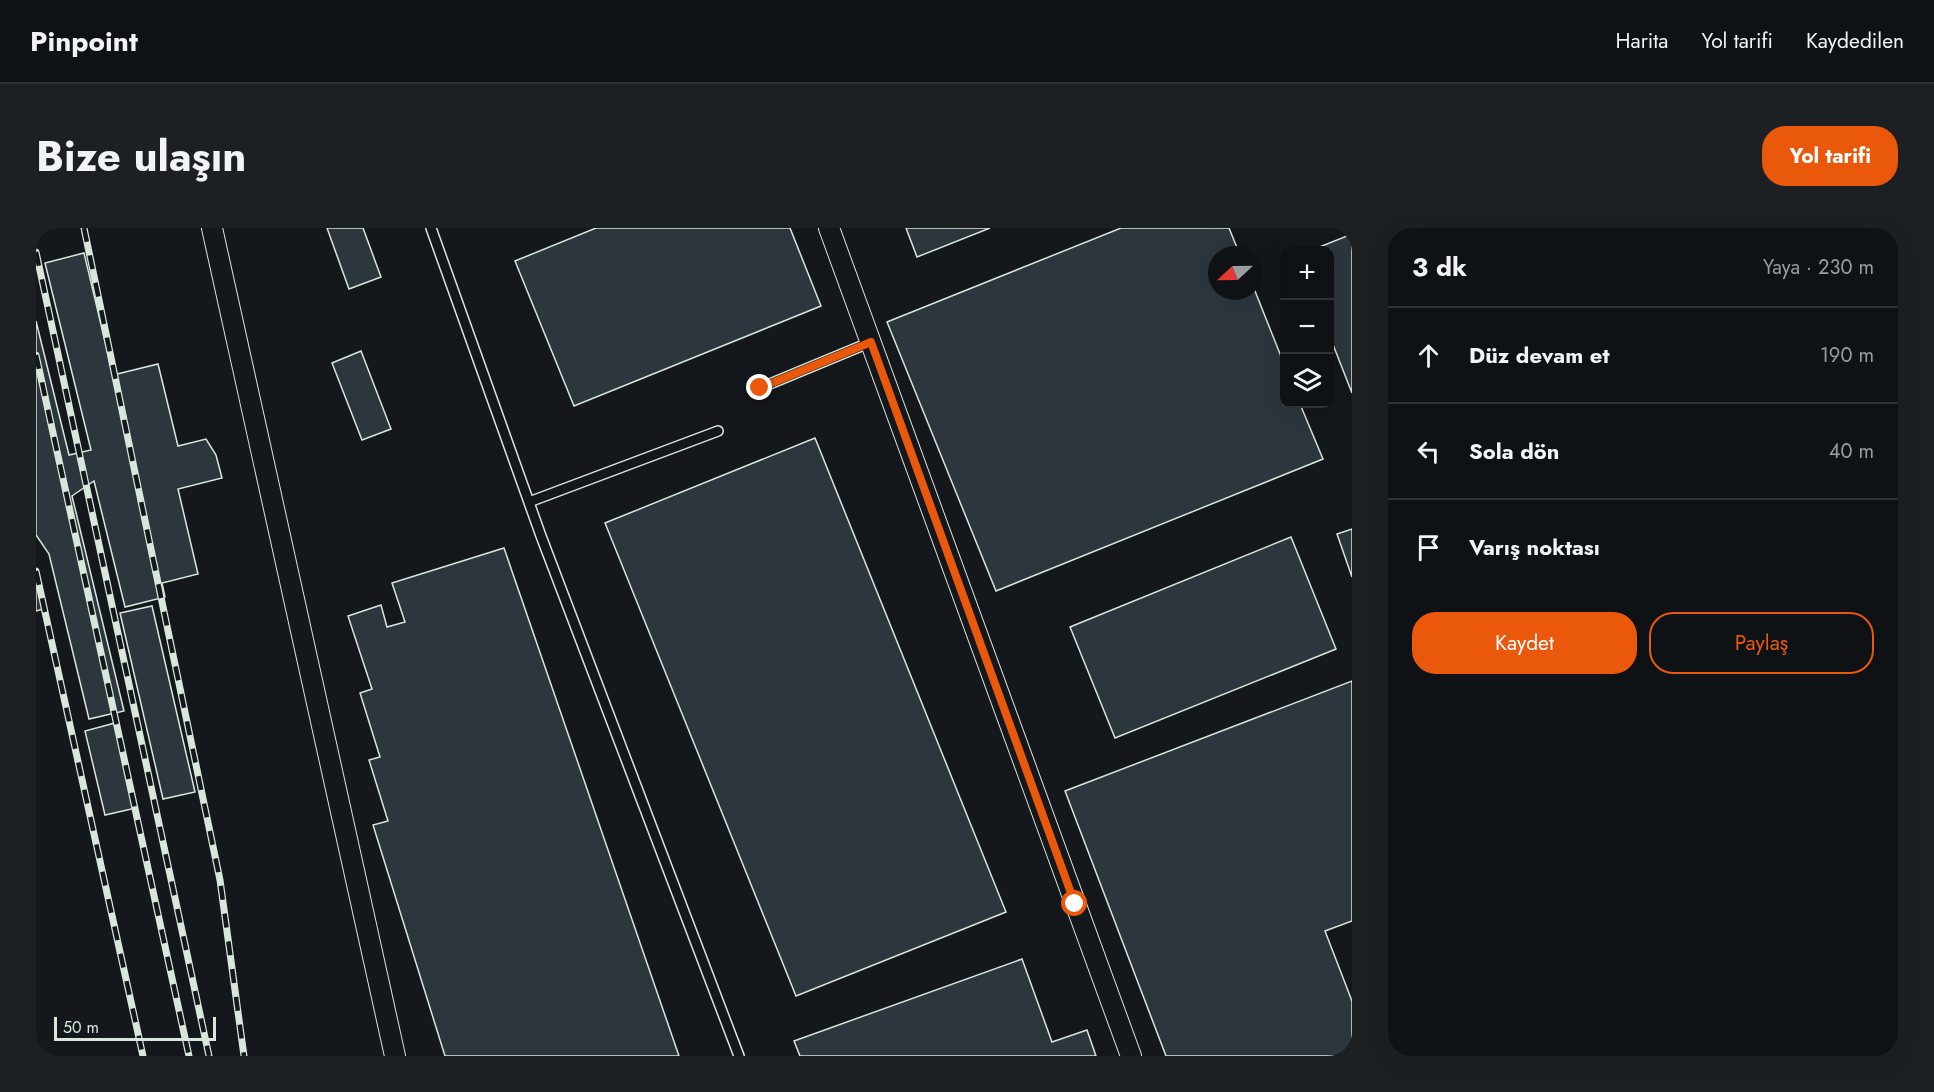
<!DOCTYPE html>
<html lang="tr">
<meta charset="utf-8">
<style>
:root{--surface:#0f1215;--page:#1d2022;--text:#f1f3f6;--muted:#9b9ea0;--line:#2f3234;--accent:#ea580c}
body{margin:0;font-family:Jost,sans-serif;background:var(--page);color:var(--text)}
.controls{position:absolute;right:18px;top:18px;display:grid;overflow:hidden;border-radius:12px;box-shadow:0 6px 24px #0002}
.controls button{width:54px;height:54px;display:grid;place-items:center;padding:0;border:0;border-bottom:2px solid var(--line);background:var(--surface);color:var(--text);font:30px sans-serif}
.compass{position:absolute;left:1172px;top:18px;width:54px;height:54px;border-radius:50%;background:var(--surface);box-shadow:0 6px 24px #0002;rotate:248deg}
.scale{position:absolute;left:18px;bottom:15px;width:162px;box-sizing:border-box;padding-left:6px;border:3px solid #d8e6dc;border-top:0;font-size:16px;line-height:21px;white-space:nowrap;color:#d8e6dc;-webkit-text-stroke:4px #14181c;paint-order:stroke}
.stop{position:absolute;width:18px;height:18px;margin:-14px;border:4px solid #ea580c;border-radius:50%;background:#fff}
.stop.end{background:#ea580c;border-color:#fff;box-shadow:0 2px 6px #0008}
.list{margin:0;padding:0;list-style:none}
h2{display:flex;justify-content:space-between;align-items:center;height:78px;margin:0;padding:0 24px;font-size:26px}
h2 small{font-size:20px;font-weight:400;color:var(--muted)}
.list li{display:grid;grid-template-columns:39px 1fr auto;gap:18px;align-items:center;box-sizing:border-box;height:96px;padding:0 24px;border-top:2px solid var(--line)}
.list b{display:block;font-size:22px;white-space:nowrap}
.list em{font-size:20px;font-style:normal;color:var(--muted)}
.actions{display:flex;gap:12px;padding:18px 24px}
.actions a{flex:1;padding:14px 0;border:2px solid var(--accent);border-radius:24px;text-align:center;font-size:21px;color:var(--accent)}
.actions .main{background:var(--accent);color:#fff}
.icon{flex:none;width:33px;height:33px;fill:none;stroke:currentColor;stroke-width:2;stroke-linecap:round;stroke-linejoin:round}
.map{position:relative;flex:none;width:1316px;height:828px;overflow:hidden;border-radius:24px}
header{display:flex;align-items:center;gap:36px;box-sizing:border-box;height:84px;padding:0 30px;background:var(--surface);border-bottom:2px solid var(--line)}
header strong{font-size:28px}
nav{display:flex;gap:33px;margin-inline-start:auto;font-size:21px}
.intro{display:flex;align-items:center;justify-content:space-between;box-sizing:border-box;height:144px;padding:0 36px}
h1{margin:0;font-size:42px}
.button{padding:15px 27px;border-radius:24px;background:var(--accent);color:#fff;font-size:21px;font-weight:700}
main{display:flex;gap:36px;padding:0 36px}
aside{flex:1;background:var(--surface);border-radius:24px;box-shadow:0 6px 24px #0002}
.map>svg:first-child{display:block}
.building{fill:#2c363c;stroke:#d8e6dc;stroke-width:1.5}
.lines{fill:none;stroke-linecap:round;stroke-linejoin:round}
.lane-casing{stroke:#d8e6dc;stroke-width:12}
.street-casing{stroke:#d8e6dc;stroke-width:22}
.lane{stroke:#14181c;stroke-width:9}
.street{stroke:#14181c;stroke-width:20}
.rail-casing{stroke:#d8e6dc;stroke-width:7}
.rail{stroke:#14181c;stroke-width:4.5;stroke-dasharray:14;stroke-linecap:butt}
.route{stroke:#ea580c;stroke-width:8}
</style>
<header>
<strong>Pinpoint</strong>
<nav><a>Harita</a><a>Yol tarifi</a><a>Kaydedilen</a></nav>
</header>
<div class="intro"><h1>Bize ulaşın</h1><a class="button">Yol tarifi</a></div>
<main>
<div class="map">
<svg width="1316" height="828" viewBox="0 0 1316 828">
<rect width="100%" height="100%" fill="#14181c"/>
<path class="building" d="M 291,0 L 327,0 L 345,49 L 313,61 Z
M 560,0 L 754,0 L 785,78 L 538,178 L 479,33 Z
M 870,0 L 954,0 L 881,29 Z
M 1085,0 L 1193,0 L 1204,27 L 1181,27 L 1181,63 L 1217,63 L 1217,58 L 1248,136 L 1248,176 L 1264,176 L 1287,231 L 960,363 L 851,94 Z
M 1316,6 L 1316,165 L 1294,109 L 1294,22 L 1276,22 Z
M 48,25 L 77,147 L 122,136 L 142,218 L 170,211 L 180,227 L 186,250 L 142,261 L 162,346 L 126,355 L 129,369 L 89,379 L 58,253 L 36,268 L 88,483 L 53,491 L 13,326 L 0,307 L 0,93 L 33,227 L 55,222 L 9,35 Z
M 325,123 L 355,201 L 326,212 L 296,135 Z
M 779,210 L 970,684 L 760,768 L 569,295 Z
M 1316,301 L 1316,349 L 1301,306 Z
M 1255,309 L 1300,421 L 1079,510 L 1034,399 Z
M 468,320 L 643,828 L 409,828 L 337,597 L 352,593 L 333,532 L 344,529 L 324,465 L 336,461 L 312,388 L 345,377 L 351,399 L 369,394 L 356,355 Z
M 0,354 L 7,381 L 0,383 Z
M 116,378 L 159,564 L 127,571 L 84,385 Z
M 1316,453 L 1316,693 L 1289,703 L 1316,773 L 1316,828 L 1130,828 L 1029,563 Z
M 79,495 L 100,580 L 69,587 L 49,503 Z
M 986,731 L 1016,814 L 1051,802 L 1060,828 L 764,828 L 758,813 Z"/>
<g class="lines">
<defs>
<path id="lane" d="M 395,0 L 505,308 L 703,828
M 724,160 L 835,114
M 493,274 L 682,203"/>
<path id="street" d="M 176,0 L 359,828
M 793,0 L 1095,828"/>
</defs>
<use href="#lane" class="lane-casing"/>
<use href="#street" class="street-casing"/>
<use href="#lane" class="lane"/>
<use href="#street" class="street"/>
<defs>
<path id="rail" d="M 48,0 L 184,652 L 208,828
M 0,24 L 173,828
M 0,127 L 153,828
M 0,343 L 107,828"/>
</defs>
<use href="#rail" class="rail-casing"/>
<use href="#rail" class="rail"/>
</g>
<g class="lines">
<path class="route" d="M 724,160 L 835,114 L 1039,676"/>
</g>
</svg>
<div class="controls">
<button>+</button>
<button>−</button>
<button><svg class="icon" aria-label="layers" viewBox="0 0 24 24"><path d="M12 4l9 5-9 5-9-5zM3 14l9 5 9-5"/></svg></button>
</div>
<svg class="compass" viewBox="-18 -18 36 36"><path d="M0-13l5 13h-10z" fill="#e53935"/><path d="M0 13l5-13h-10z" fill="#9b9ea0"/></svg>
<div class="scale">50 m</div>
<div class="stop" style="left:1039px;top:676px"></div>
<div class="stop end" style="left:724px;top:160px"></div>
</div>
<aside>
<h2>3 dk<small>Yaya · 230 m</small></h2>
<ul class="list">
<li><svg class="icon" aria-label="ahead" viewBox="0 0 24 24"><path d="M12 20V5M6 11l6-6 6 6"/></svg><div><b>Düz devam et</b></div><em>190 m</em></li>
<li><svg class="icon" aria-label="left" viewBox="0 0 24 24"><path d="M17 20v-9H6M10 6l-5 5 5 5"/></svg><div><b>Sola dön</b></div><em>40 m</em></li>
<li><svg class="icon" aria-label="arrive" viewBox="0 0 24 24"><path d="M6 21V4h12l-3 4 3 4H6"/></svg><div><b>Varış noktası</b></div></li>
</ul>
<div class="actions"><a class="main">Kaydet</a><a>Paylaş</a></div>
</aside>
</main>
